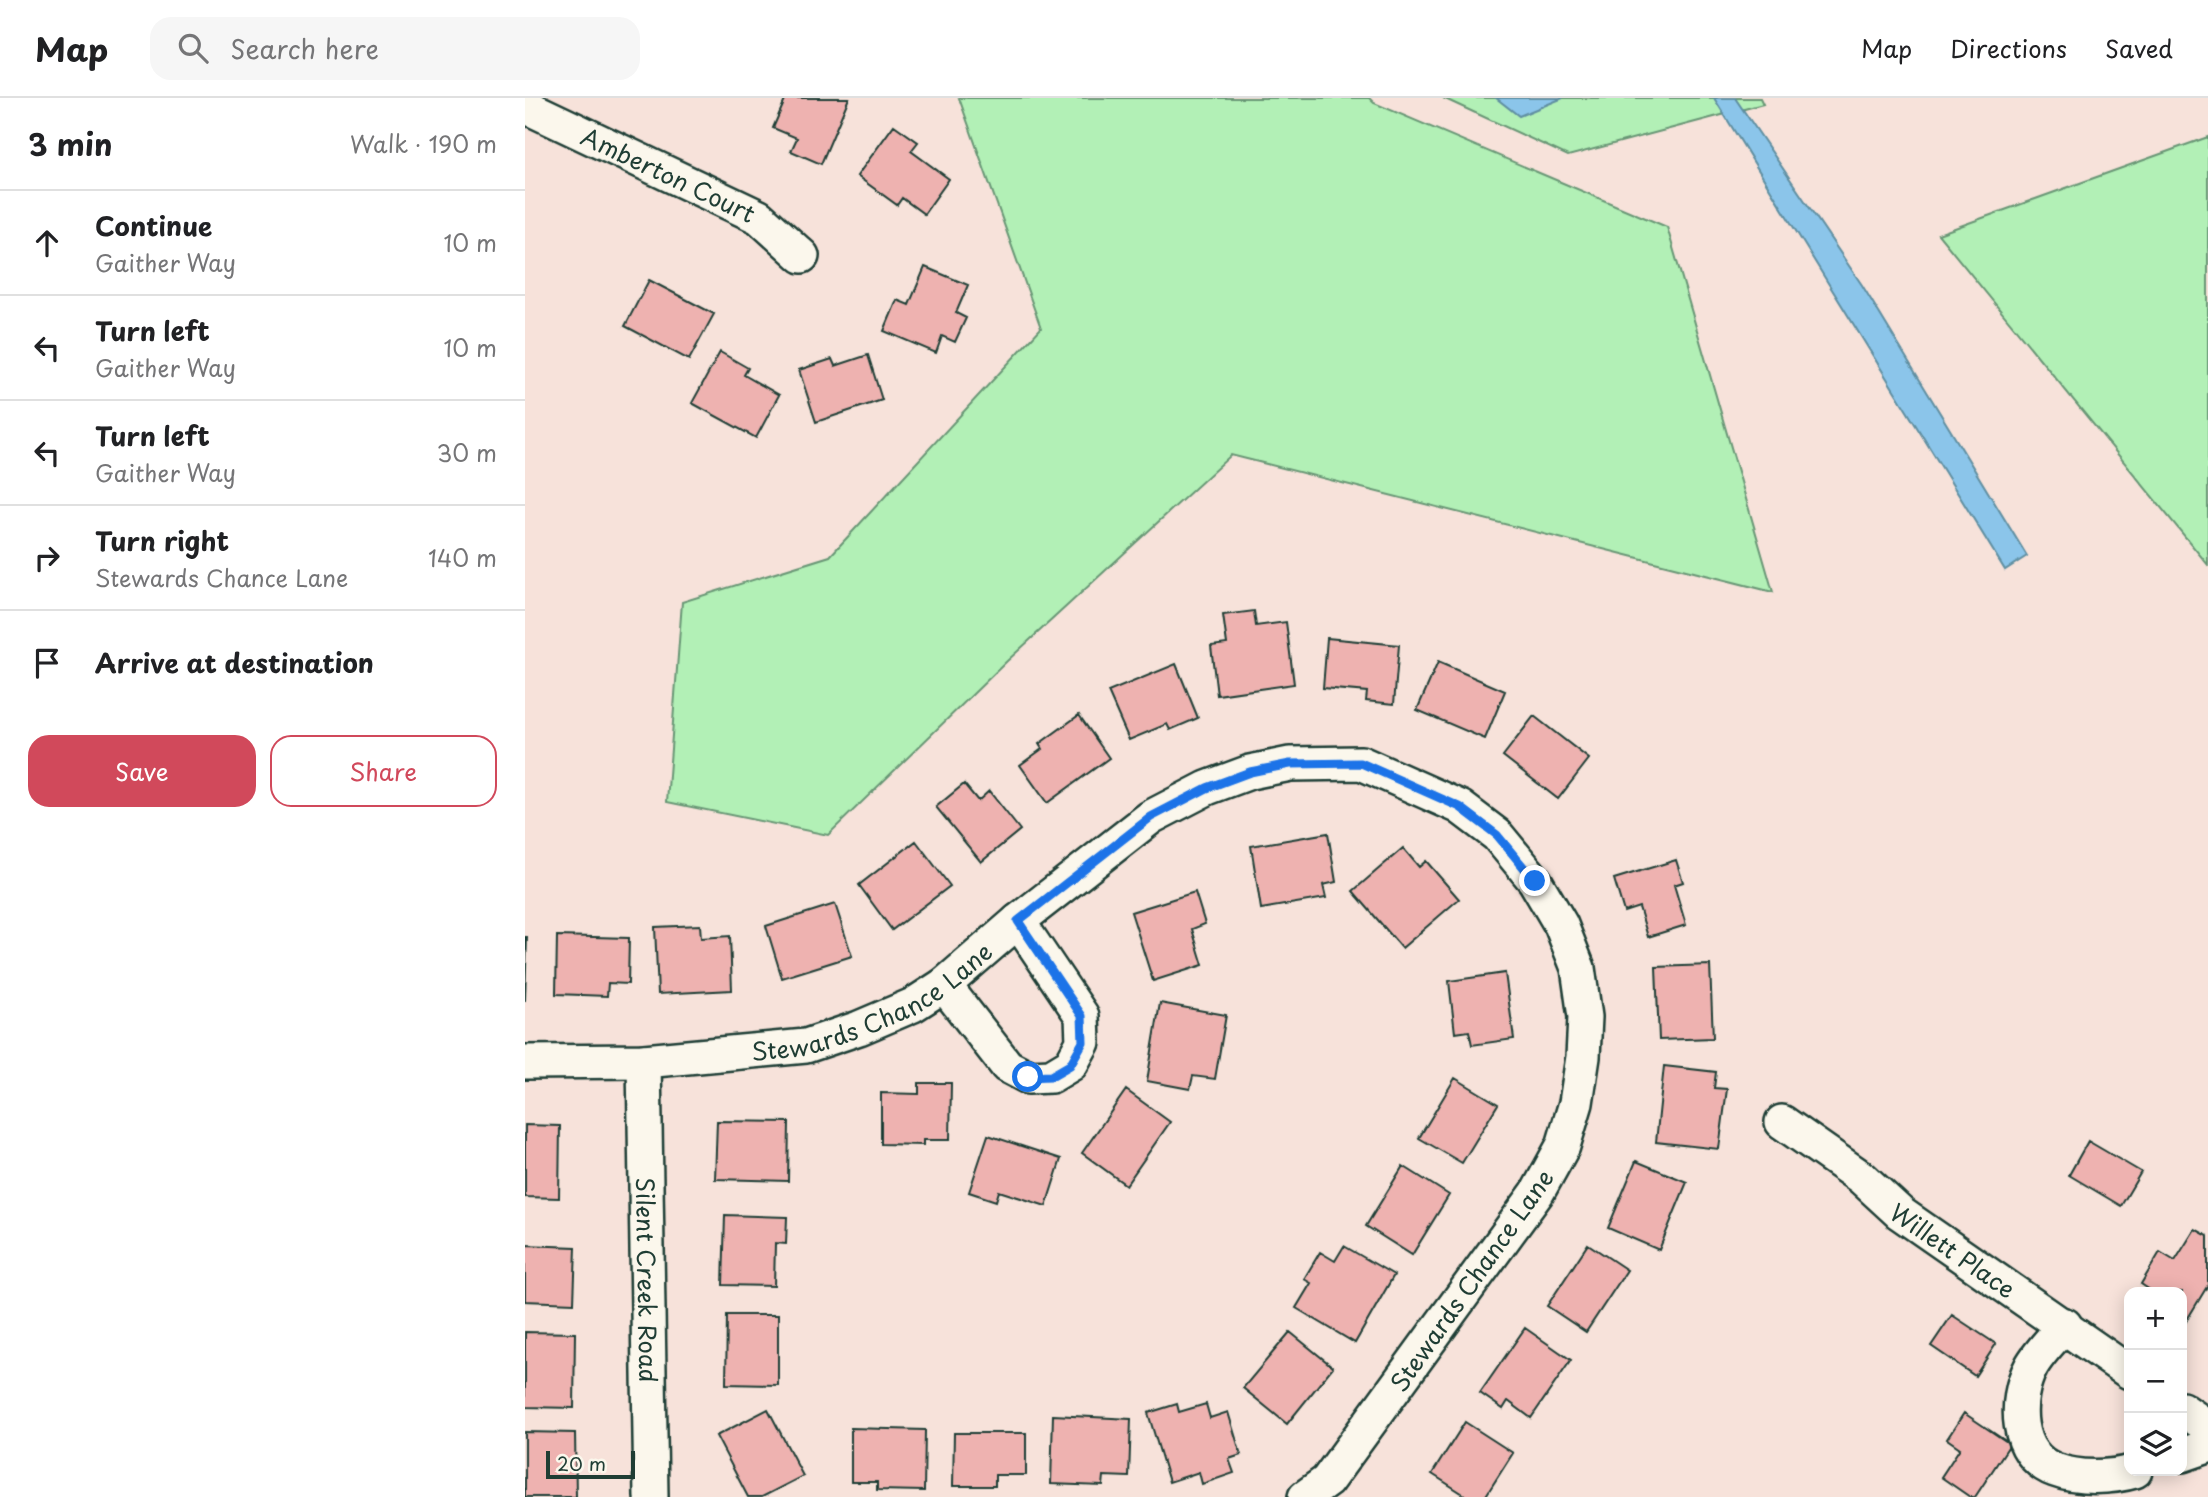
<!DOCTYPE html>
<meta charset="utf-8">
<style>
:root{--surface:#fff;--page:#f6f6f6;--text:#202124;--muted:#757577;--line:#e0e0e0;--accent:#d1495b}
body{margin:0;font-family:"Playpen Sans",sans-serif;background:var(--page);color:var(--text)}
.controls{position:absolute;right:21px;bottom:21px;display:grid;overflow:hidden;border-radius:14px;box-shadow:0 4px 18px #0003}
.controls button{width:63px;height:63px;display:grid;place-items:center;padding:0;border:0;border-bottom:2px solid var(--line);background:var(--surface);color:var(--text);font:35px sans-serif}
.scale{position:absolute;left:21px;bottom:18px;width:89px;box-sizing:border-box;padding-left:7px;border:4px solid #1f3d34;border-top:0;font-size:19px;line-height:24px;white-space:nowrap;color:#1f3d34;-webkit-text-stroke:5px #fbf7ec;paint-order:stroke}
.stop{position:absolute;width:21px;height:21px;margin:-16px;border:5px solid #1a73e8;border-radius:50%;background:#fff}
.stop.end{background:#1a73e8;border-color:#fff;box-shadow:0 2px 7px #0008}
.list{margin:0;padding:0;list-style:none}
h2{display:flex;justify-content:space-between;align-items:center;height:91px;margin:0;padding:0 28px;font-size:30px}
h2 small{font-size:23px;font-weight:400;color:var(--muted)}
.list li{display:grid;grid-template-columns:46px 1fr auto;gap:21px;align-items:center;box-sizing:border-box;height:105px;padding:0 28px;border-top:2px solid var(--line)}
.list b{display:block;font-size:26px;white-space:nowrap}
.list p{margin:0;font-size:23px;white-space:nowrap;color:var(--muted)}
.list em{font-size:23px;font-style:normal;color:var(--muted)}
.actions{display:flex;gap:14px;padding:21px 28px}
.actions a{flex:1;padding:16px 0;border:2px solid var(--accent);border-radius:21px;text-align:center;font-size:24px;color:var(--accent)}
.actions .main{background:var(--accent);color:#fff}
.icon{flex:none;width:38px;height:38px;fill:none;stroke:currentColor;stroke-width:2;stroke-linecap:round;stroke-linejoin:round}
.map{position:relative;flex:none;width:1683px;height:1399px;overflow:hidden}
header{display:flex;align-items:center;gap:42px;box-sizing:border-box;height:98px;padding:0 35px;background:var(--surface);border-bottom:2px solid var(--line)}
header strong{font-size:33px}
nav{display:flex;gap:38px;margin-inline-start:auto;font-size:24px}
.search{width:490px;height:63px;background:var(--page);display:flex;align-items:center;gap:18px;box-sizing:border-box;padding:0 24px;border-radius:21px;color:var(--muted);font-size:26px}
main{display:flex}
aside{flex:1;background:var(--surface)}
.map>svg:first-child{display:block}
.green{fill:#b2f0b6;stroke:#689675;stroke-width:2}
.water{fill:#8bc5ea;stroke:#608fa1;stroke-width:2}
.building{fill:#eeb2b0;stroke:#1f3d34;stroke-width:2}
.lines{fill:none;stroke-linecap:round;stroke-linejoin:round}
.minor-casing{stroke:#1f3d34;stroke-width:38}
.minor{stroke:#fbf7ec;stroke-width:33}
.route{stroke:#1a73e8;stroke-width:9}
.labels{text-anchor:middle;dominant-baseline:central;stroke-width:6;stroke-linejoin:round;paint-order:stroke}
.street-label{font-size:24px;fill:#1f3d34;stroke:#fbf7ec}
</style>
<header>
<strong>Map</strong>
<div class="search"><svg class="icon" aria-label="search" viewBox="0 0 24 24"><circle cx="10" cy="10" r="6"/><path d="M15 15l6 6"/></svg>Search here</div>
<nav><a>Map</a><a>Directions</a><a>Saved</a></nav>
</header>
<main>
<aside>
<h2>3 min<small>Walk · 190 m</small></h2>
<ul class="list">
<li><svg class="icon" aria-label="ahead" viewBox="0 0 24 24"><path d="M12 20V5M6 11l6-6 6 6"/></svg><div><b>Continue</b><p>Gaither Way</p></div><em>10 m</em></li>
<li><svg class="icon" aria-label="left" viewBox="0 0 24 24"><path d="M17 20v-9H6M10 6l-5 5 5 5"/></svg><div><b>Turn left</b><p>Gaither Way</p></div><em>10 m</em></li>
<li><svg class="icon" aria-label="left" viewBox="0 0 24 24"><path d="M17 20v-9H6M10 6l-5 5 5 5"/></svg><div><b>Turn left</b><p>Gaither Way</p></div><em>30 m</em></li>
<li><svg class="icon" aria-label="right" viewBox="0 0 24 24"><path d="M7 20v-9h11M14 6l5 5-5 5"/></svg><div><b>Turn right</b><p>Stewards Chance Lane</p></div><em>140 m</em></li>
<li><svg class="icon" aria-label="arrive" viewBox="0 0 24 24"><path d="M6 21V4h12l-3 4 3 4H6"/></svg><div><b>Arrive at destination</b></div></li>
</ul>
<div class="actions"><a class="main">Save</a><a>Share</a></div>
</aside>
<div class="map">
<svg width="1683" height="1399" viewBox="0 0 1683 1399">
<rect width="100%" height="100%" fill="#f7e2da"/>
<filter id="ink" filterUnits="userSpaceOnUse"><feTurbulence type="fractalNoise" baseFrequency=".0143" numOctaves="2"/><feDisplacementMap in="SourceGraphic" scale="14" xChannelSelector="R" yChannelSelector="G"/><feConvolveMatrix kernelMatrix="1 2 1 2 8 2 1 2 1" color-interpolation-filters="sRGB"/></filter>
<g filter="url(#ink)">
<path class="green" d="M 434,0 L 844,0 L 849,5 L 1142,129 L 1248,494 L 706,357 L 482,563 L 303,737 L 142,704 L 157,504 L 305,458 L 516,230 Z
M 918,0 L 1235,0 L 1238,6 L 1043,58 Z
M 1683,39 L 1683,467 L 1413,136 Z"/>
<path class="water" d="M 971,0 L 1038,0 L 994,18 Z
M 1189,0 L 1210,0 L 1337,187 L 1502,458 L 1480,472 Z"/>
<path class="building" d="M 261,0 L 324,0 L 296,66 L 266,53 L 272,40 L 248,30 Z
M 369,27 L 393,44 L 386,53 L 424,81 L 399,116 L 377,100 L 372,107 L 332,78 Z
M 400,169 L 443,187 L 431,215 L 441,220 L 430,244 L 417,238 L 411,255 L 359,233 L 372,202 L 384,207 Z
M 124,182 L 189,216 L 164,262 L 100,228 Z
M 195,254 L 223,270 L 219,277 L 254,297 L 231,340 L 167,305 Z
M 343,257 L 357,302 L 291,324 L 274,272 L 307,261 L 310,268 Z
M 729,513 L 731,528 L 761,524 L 769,586 L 692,597 L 686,548 L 702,546 L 698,517 Z
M 802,540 L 874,547 L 869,606 L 841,603 L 842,594 L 798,590 Z
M 913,564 L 980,593 L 960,641 L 892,612 Z
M 651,566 L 673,620 L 645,632 L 642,626 L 604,642 L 583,594 Z
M 554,617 L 584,660 L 522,705 L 495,667 L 517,651 L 514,646 Z
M 1009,618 L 1064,661 L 1033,701 L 978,658 Z
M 439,686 L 453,703 L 464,693 L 495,732 L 456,764 L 411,709 Z
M 803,735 L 811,784 L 798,787 L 801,800 L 736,811 L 726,748 Z
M 391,743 L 425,788 L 367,832 L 334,787 Z
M 878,750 L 894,769 L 901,763 L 934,801 L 877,850 L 828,793 Z
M 1151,762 L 1158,784 L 1149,787 L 1161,827 L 1123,839 L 1114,809 L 1099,814 L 1089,781 Z
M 670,794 L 680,826 L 667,831 L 678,867 L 628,883 L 606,814 Z
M 310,806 L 327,858 L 257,880 L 241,828 Z
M 175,827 L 176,840 L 205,838 L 207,892 L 133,896 L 130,829 Z
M 32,838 L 104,840 L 103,886 L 83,885 L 82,898 L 31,896 Z
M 0,839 L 2,839 L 0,903 Z
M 1185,867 L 1188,940 L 1134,942 L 1131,869 Z
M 980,875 L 989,941 L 947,947 L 944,933 L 930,935 L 924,883 Z
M 635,905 L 701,917 L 690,981 L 668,978 L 665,991 L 622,983 Z
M 1139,968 L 1191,974 L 1189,990 L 1202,991 L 1194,1051 L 1131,1044 Z
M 930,980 L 973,1006 L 937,1065 L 894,1040 Z
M 394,985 L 426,985 L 425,1042 L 398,1042 L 398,1047 L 356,1046 L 356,995 L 394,996 Z
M 601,992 L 645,1024 L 601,1087 L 557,1055 Z
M 192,1023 L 264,1024 L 263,1083 L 190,1081 Z
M 0,1027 L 35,1028 L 34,1100 L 0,1099 Z
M 463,1037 L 536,1061 L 521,1108 L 474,1093 L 471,1103 L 444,1094 Z
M 1563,1043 L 1616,1074 L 1596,1108 L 1544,1077 Z
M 1111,1063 L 1162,1084 L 1134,1152 L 1083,1130 Z
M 878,1068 L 924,1097 L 887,1157 L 841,1128 Z
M 200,1117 L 262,1119 L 261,1146 L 250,1145 L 249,1188 L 198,1187 Z
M 1670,1131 L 1683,1138 L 1683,1187 L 1657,1230 L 1657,1194 L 1628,1194 L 1616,1186 L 1635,1154 L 1650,1163 Z
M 1063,1146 L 1102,1172 L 1061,1234 L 1022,1208 Z
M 0,1147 L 51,1149 L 49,1205 L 0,1203 Z
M 819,1148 L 869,1177 L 830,1245 L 771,1210 L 786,1185 L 779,1181 L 795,1154 L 810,1163 Z
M 202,1217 L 253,1217 L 253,1287 L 201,1286 Z
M 1427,1217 L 1471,1246 L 1450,1278 L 1406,1248 Z
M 1000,1230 L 1046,1262 L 1006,1320 L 983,1303 L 978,1311 L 955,1295 Z
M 0,1234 L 50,1235 L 49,1310 L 0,1309 Z
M 765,1234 L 808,1269 L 762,1326 L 718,1290 Z
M 652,1306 L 654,1314 L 681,1306 L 685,1320 L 703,1314 L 716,1357 L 704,1361 L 709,1375 L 677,1386 L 674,1374 L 644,1384 L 623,1315 Z
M 243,1311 L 278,1378 L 237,1399 L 223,1399 L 191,1338 Z
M 1439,1315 L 1485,1346 L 1450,1399 L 1445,1399 L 1416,1379 L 1435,1350 L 1422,1341 Z
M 528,1317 L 606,1321 L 604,1379 L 579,1378 L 578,1388 L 526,1386 Z
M 940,1324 L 988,1355 L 960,1399 L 943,1399 L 907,1376 Z
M 326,1330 L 400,1332 L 399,1393 L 352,1392 L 352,1384 L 326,1384 Z
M 0,1334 L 50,1335 L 51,1399 L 0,1399 Z
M 429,1335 L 501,1335 L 501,1377 L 470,1377 L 470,1388 L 428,1388 Z"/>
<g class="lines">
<defs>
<g id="minor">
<path id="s1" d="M 0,8 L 234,119 L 277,158"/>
<path d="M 419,887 L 482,968 L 503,979 L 526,978 L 546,966 L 558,944 L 557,918 L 493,823"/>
<path id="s2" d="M 119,963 L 126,1399"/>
<path id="s3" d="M 0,964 L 119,963 L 281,948 L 334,930 L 388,907 L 419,887 L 493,823 L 626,719 L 682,690 L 725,674 L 765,666 L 836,665 L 935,709 L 972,737 L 1010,783 L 1036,827 L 1053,870 L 1060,919 L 1058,959 L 1051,1005 L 1038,1048 L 1012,1095 L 802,1383 L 780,1399"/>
<path id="s4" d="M 1257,1024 L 1337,1080 L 1375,1115 L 1604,1274"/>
<path d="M 1540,1227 C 1529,1240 1514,1254 1506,1269 C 1489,1301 1489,1357 1530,1372 C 1554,1381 1586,1380 1610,1373"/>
<path d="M 1657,1311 L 1683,1329"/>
<path d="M 1657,1357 L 1683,1348"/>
</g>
</defs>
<use href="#minor" class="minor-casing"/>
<use href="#minor" class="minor"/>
</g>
</g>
<g class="lines" filter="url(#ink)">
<path class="route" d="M 503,979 L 526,978 L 545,967 L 558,944 L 557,918 L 493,823 L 626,719 L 682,690 L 725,674 L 765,666 L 836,665 L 935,709 L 972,737 L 1010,783"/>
</g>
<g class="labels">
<g class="street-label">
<text stroke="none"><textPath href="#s1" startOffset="159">Amberton Court</textPath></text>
<text stroke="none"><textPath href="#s3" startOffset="359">Stewards Chance Lane</textPath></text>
<text stroke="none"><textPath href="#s4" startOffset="214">Willett Place</textPath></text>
<text stroke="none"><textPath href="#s2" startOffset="219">Silent Creek Road</textPath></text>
<text transform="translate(946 1182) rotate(-55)">Stewards Chance Lane</text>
</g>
</g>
</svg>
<div class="controls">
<button>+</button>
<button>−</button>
<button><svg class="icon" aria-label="layers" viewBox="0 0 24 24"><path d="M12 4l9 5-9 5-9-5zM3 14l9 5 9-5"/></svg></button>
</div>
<div class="scale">20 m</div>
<div class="stop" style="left:503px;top:979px"></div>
<div class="stop end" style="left:1010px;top:783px"></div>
</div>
</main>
